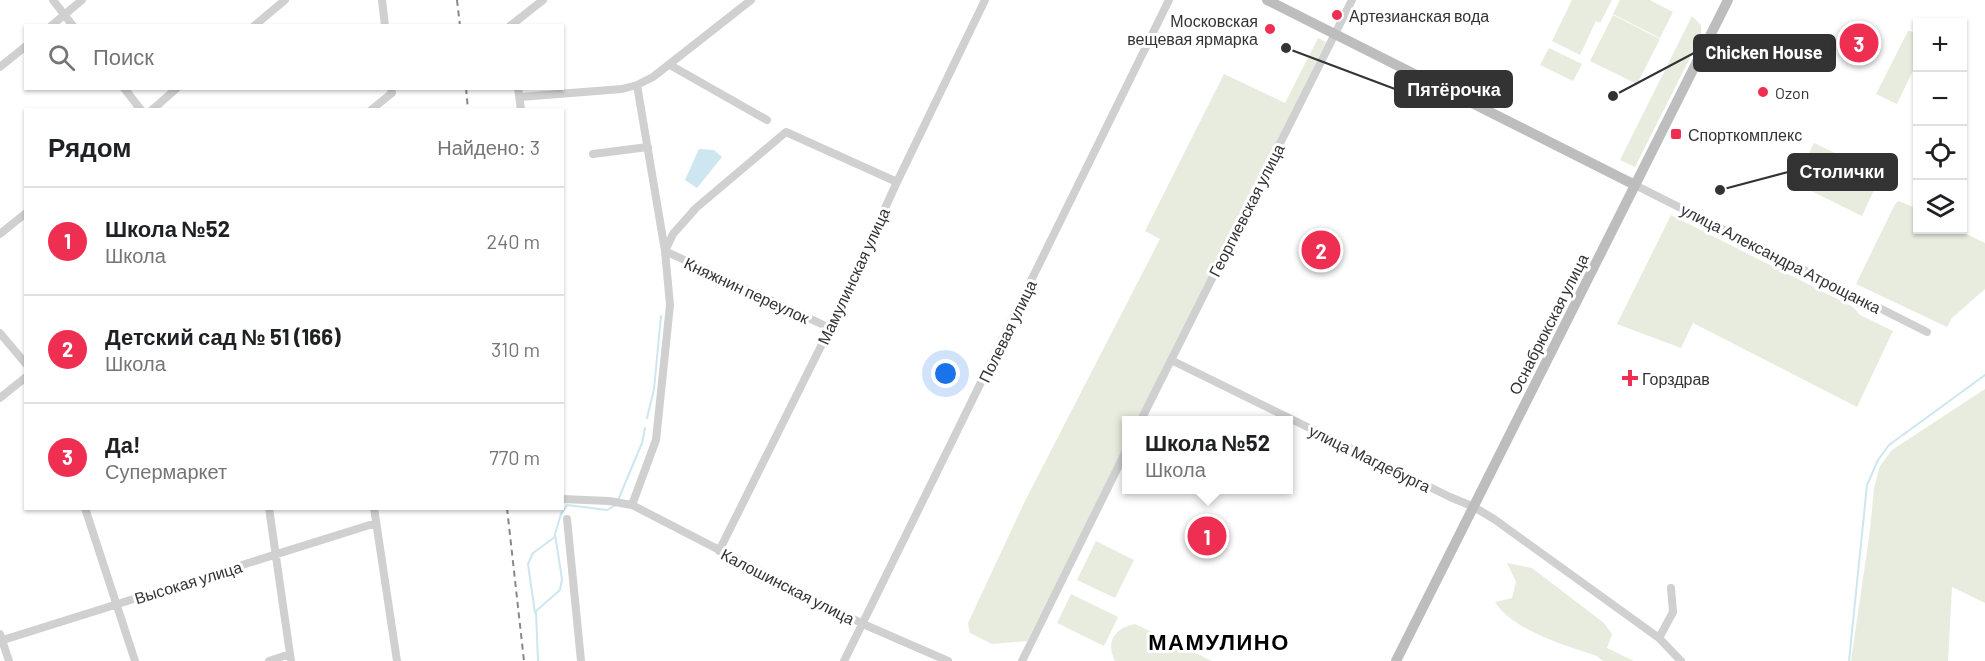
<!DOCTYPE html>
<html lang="ru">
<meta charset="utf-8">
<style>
:root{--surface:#fff;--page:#f6f6f6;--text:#202124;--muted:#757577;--line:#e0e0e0;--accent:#ef2f51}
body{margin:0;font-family:Barlow,sans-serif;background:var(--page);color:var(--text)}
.controls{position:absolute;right:18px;top:18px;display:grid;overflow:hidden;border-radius:0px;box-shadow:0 2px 4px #0004}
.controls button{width:54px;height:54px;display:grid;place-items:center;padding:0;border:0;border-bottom:2px solid var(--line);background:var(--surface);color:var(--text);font:30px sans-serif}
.you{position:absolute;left:946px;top:374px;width:21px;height:21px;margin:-15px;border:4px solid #fff;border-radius:50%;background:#1a73e8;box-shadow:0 0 0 9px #1a73e833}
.badge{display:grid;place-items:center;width:39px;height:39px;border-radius:50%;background:var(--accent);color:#fff;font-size:20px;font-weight:700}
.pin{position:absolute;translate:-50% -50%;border:3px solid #fff;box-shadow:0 2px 6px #0006}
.popup{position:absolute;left:1122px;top:416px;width:171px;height:78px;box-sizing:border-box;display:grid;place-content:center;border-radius:0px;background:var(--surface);filter:drop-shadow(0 2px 4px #0005);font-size:20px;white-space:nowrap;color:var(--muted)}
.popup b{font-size:22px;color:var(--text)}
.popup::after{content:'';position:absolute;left:50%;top:100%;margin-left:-12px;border:12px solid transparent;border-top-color:var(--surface)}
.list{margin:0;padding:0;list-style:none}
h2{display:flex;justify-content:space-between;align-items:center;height:78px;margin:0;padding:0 24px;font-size:26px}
h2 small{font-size:20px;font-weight:400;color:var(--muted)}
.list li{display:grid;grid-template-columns:39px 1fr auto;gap:18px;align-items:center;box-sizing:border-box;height:108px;padding:0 24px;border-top:2px solid var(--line)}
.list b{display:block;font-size:22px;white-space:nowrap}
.list p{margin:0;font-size:20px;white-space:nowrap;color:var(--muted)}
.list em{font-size:20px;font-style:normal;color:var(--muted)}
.icon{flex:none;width:33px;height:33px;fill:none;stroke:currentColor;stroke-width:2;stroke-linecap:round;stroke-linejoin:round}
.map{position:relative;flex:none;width:1985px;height:661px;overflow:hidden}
.search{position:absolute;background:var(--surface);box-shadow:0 2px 4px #0004;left:24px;top:24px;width:540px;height:66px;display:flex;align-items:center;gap:15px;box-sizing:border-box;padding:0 21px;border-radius:0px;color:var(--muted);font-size:22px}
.panel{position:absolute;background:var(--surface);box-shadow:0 2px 4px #0004;left:24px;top:108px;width:540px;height:402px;border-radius:0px}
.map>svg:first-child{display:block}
.green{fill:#e7ecde}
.water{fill:#cde6f0}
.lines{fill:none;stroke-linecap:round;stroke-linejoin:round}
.stream{stroke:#cde6f0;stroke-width:2}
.street{stroke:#d0d0d0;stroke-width:8}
.secondary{stroke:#bdbdbd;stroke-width:10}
.rail{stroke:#888;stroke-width:2;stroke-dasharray:6 4.5;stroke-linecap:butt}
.poi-dot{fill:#ef2f51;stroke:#fff;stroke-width:2}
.labels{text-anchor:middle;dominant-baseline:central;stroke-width:6;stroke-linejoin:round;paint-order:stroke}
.poi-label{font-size:16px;fill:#333;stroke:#fff;text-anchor:start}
.street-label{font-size:16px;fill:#333;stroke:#fff}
.district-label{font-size:22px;font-weight:bold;letter-spacing:1.5px;fill:#000;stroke:#fff}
.leader{fill:none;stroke:#333;stroke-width:2}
.callout-dot{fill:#333;stroke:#fff;stroke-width:2}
.callout{fill:#333;stroke:#333;stroke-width:2}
.callout-label{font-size:18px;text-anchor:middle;font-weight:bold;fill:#fff}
</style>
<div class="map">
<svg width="1985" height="661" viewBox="0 0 1985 661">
<rect width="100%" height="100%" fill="#fff"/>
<path class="green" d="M 1572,0 L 1612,0 L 1600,23 L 1596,21 L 1580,55 L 1552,41 Z
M 1620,0 L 1650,0 L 1673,12 L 1660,38 L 1613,14 Z
M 1613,15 L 1660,39 L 1637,84 L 1590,61 Z
M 1692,16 L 1701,25 L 1701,36 L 1635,167 L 1620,160 Z
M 1908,31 L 1917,32 L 1917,62 L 1897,104 L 1876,94 Z
M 1318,38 L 1326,42 L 1138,420 L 1126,420 L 1126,444 L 1027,641 L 992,644 L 970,633 L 968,623 L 1026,499 L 1160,239 L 1145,231 L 1224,74 L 1285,103 Z
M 1549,48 L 1582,64 L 1573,81 L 1540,65 Z
M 1814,143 L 1881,175 L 1862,216 L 1795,183 Z
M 1899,201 L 1917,209 L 1918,230 L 1958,230 L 1985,243 L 1985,289 L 1952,318 L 1947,327 L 1856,284 L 1895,204 Z
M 1671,215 L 1853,307 L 1860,315 L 1893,331 L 1857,407 L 1693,323 L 1681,348 L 1617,324 Z
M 1985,389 L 1985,603 L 1952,587 L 1948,661 L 1851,661 L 1870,530 L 1874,488 L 1880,466 L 1892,450 Z
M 1096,541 L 1134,560 L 1115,598 L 1077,580 Z
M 1507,563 L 1532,568 L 1604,623 L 1612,634 L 1607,648 L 1634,661 L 1603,661 L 1597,656 C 1567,646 1512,630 1495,602 L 1512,598 L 1516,582 Z
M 1071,594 L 1118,617 L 1104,646 L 1057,623 Z
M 1135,624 L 1212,661 L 1115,661 C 1105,641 1115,628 1135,624 Z"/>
<path class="water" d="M 699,149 L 714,150 L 722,157 L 697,188 L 685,180 Z"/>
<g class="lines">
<path class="stream" d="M 647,418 L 654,389 L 661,316
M 535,613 L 528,564 L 533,553 L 555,537
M 538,661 L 536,611 L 560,590 L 562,579 L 555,534 L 561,514 L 567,505 L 607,510 L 616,505 L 642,443 L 645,428
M 1849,661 L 1867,485 L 1878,460 L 1889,445 L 1985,375"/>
<path class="street" d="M 53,0 L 73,26
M 382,0 L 385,26
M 51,26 L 82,0
M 254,26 L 285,0
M 510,26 L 543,0
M 670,65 L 767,120
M 0,67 L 26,46
M 124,88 L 141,110
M 518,88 L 521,110
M 520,97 L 622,89 L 637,85 L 653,77 L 751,0
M 152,110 L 177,88
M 371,110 L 392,93 L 391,88
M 593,154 L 648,147
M 1635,185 L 1927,332
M 0,234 L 26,213
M 830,328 L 665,251 L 673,234 L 696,208 L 786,132 L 897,182
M 0,333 L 26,364
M 1171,360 L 1450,497 L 1474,507 L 1494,519 L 1659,638 L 1681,661
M 0,398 L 26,377
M 1141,420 L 1352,0
M 562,499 L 609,501 L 632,505 L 863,624 L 948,661
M 632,505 L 656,440 L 670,305 L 665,251 L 637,85
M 85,508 L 135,661
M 269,508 L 291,661
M 374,508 L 397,661
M 567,519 L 581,661
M 719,551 L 830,328 L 897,182 L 985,0
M 0,634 L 9,661
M 1659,638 L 1673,612 L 1671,588
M 0,641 L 376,523
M 269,661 L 290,654
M 844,661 L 1169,0
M 1022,661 L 1126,451"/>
<path class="secondary" d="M 1267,0 L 1635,185
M 1396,661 L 1728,0"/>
<path class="rail" d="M 457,0 L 460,26
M 466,88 L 468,110
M 507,508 L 524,661"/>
</g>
<g class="poi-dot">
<circle cx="1337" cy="15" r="6"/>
<circle cx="1270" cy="29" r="6"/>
<circle cx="1763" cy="92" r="6"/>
<rect x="1670" y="128" width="12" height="12" rx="3"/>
<path d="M1627 369h6v6h6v6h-6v6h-6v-6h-6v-6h6z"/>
</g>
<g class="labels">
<g class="poi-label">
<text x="1349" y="15">Артезианская вода</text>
<text x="1258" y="20" text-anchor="end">Московская<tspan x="1258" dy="18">вещевая ярмарка</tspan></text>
<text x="1775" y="92">Ozon</text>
<text x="1688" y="134">Спорткомплекс</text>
<text x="1642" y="378">Горздрав</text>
</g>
<g class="street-label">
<text transform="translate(1246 210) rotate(-63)">Георгиевская улица</text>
<text transform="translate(1781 258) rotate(27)">улица Александра Атрощанка</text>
<text transform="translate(853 276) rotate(-65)">Мамулинская улица</text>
<text transform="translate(747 290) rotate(25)">Княжнин переулок</text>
<text transform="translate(1548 324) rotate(-63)">Оснабрюкская улица</text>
<text transform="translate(1007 331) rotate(-64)">Полевая улица</text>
<text transform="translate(1370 458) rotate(26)">улица Магдебурга</text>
<text transform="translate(188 582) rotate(-17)">Высокая улица</text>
<text transform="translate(788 586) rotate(27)">Калошинская улица</text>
</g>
<g class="district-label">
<text x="1219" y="641">МАМУЛИНО</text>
</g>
</g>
<path class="leader" d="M1613 96L1694 53M1286 48L1395 89M1720 190L1788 172"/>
<g class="callout-dot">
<circle cx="1613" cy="96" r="6"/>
<circle cx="1286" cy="48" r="6"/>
<circle cx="1720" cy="190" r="6"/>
</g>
<g class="callout">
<rect x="1694" y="35" width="141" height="36" rx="6"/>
<rect x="1395" y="71" width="117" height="36" rx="6"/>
<rect x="1788" y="154" width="109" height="36" rx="6"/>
</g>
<g class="callout-label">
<text x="1764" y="59">Chicken House</text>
<text x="1454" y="96">Пятёрочка</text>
<text x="1842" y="178">Столички</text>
</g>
</svg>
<div class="controls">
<button>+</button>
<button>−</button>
<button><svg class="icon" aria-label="locate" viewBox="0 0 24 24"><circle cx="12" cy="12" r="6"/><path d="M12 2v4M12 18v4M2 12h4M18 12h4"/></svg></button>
<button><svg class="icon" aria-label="layers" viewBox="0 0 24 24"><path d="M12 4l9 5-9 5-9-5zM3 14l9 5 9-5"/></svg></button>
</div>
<div class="you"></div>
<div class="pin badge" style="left:1207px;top:536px">1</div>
<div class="popup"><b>Школа №52</b>Школа</div>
<div class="pin badge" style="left:1321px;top:250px">2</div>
<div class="pin badge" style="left:1859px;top:43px">3</div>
<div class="search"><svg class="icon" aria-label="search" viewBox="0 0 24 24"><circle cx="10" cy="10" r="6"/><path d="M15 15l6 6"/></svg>Поиск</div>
<section class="panel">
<h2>Рядом<small>Найдено: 3</small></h2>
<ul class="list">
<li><span class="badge">1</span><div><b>Школа №52</b><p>Школа</p></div><em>240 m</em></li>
<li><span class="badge">2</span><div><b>Детский сад № 51 (166)</b><p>Школа</p></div><em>310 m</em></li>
<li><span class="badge">3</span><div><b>Да!</b><p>Супермаркет</p></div><em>770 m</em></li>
</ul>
</section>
</div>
